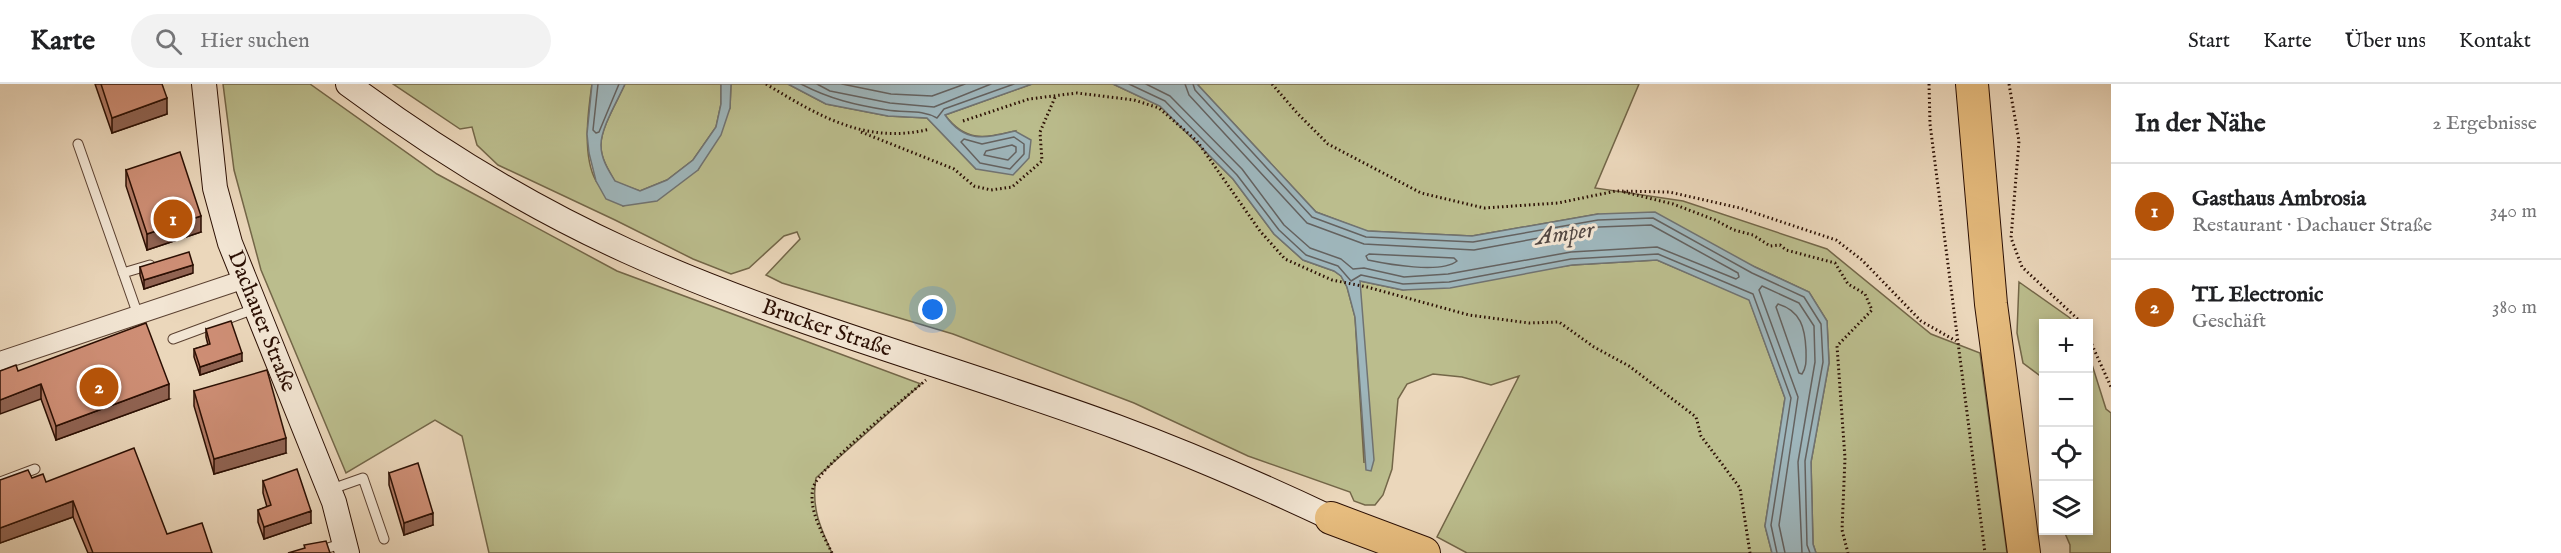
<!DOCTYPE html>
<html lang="de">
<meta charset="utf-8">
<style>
:root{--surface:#fff;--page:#f2f2f2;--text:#202124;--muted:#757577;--line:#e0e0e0;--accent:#b45309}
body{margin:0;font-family:"IM FELL English",serif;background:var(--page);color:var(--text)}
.controls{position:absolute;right:18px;bottom:18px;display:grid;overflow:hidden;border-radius:0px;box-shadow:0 3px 9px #0003}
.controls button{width:54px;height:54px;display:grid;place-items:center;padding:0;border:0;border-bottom:2px solid var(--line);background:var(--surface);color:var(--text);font:30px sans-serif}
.you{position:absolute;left:933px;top:226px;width:21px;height:21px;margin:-15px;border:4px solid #fff;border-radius:50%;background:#1a73e8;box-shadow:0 0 0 9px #1a73e833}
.badge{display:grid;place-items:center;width:39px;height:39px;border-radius:50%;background:var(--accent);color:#fff;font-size:20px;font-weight:700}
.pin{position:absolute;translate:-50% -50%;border:3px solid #fff;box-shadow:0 2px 6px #0006}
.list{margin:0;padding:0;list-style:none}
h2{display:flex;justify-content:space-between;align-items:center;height:78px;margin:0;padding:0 24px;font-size:26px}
h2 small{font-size:20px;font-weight:400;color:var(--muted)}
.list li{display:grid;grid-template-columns:39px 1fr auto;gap:18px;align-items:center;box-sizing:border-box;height:96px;padding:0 24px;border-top:2px solid var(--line)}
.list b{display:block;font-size:22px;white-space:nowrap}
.list p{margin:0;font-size:20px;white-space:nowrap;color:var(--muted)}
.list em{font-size:20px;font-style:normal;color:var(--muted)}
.icon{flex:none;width:33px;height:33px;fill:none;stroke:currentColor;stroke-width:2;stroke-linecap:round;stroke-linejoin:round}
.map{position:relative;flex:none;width:2111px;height:469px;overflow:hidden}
header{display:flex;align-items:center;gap:36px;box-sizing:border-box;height:84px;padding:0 30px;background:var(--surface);border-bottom:2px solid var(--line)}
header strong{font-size:28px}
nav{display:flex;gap:33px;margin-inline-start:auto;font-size:21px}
.search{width:420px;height:54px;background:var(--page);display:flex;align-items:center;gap:15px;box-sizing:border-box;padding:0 21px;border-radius:33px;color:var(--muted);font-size:22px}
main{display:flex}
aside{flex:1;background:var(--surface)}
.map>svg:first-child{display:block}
.green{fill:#bbbd8d;stroke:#736648;stroke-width:1.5}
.water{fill:#9eb6bc;stroke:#707372;stroke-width:1.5}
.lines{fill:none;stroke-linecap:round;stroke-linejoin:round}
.shore{stroke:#646260;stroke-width:1.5}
.lane-casing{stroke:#5b4131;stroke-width:11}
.street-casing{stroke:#5b4131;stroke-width:20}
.secondary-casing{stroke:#2b0f03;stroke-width:26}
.highway-casing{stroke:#2b0f03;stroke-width:34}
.path{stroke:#2b0f03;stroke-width:3;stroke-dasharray:1.5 3;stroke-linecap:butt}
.lane{stroke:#f2e5d3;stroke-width:9}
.street{stroke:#f2e5d3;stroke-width:18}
.secondary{stroke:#f2e5d3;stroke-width:24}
.highway{stroke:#e6bc7e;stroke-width:32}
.wall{fill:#b17a65;stroke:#2b0f03;stroke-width:1.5}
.shaded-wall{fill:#906352;stroke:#2b0f03;stroke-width:1.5}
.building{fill:#ce8e75;stroke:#2b0f03;stroke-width:1.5}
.labels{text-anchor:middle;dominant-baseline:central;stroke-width:6;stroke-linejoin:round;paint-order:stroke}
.street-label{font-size:22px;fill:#2b0f03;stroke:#f2e5d3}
.water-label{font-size:24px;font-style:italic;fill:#534944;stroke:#f2e5d3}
</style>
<header>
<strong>Karte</strong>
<div class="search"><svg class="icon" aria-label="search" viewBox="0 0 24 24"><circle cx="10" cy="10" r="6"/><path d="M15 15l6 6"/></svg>Hier suchen</div>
<nav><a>Start</a><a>Karte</a><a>Über uns</a><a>Kontakt</a></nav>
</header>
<main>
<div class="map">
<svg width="2111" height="469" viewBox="0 0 2111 469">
<rect width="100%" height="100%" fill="#ebd7bb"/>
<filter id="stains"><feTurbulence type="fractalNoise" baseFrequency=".00333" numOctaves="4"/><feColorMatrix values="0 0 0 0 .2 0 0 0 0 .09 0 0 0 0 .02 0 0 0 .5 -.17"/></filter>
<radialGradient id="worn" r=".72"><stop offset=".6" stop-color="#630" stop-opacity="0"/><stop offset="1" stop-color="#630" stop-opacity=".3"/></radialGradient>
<path class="green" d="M 223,0 L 310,0 L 437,90 L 617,187 L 921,300 L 816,394 C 811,423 820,443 832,469 L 489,469 L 462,352 L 435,336 L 346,389 L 261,186 L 234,86 Z
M 393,0 L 592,0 C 588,27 582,72 596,97 C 601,106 615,115 623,122 L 698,86 L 730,24 L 731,0 L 788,0 L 826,20 L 888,32 L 927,34 L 976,85 L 1015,47 C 985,54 966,59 945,31 L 1032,0 L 1113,0 L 1160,22 L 1233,95 L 1274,150 L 1303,176 L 1334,187 L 1341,192 L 1347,203 L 1355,233 L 1364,379 L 1360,197 L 1403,206 L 1572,181 L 1657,176 L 1749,215 L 1785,314 L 1765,442 L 1772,469 L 1467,469 L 1437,453 L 1519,292 L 1491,301 L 1462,293 L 1433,290 L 1407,300 L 1398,315 L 1392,385 L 1383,411 L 1375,421 L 1365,421 L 1354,417 L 1350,408 L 1248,372 L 1134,319 L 953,250 L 782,199 L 766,191 L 800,155 L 797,148 L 784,152 L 749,184 L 731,190 L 693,175 L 615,136 L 498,81 L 477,61 L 472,43 L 460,45 Z
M 625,0 L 721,0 L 721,20 L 716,43 L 693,76 L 667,96 L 640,107 L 615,98 C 609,87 601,75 601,62 C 600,45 618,16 625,0 Z
M 1197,0 L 1639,0 L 1595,104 L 1683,117 L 1827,165 L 1931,250 L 1980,269 L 2007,469 L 1816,469 L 1813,460 L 1811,378 L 1829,279 L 1827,237 L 1809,208 L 1755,183 L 1598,130 L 1472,152 L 1366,147 L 1316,128 Z
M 2019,198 L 2070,234 L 2073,239 L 2044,240 L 2043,294 L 2023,279 L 2017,249 Z
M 2089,271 L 2106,325 L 2111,329 L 2111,469 L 2070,469 L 2070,461 L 2064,447 L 2088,446 Z"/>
<path class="water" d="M 592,0 L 625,0 C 618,16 600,45 601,62 C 601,75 609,87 615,97 L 640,107 L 667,96 L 693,76 L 716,43 L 721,20 L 721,0 L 731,0 L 730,24 L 721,51 L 698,86 L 657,117 L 623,122 L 606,115 L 596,97 L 589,69 L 587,50 Z
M 788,0 L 1032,0 L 945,31 C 965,60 986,54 1015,47 L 1031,56 L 1029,74 L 1013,91 L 976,85 L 927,34 L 888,32 L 826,20 Z
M 1113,0 L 1197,0 L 1316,128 L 1368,147 L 1472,152 L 1598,130 L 1655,128 L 1755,183 L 1809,208 L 1827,237 L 1829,279 L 1811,378 L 1813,460 L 1816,469 L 1772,469 L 1765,442 L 1785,314 L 1749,216 L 1657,176 L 1572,181 L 1450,204 L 1403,206 L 1360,197 L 1374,376 L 1371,387 L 1366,386 L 1355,233 L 1347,203 L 1341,192 L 1334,187 L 1303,176 L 1274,150 L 1233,95 L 1160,22 Z"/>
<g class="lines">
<path class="shore" d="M 598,0 L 593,46 L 596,49 L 599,48 L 619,0
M 801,0 C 830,15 855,21 887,26 C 905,29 922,25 937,34 L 944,25 L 1014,0
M 817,0 L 830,7 L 890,19 L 934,23 L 991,0
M 842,0 L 891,10 L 932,12 L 965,0
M 1129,0 L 1165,17 L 1237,91 L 1279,146 L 1306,171 L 1338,182 L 1351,197 L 1361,191 L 1403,200 L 1449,198 L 1571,175 L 1658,170 L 1753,210 L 1791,314 L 1771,441 L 1777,469
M 1146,0 L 1170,12 L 1242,85 L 1284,141 L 1310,164 L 1341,175 L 1353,185 L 1364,184 L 1404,193 L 1448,190 L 1571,168 L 1657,163 L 1736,195 L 1739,193 L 1738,189 L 1651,141 L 1599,143 L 1474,166 L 1364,160 L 1307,139 L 1189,11 L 1185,0
M 1193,0 L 1195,6 L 1312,133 L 1366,153 L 1473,158 L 1598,136 L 1653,134 L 1752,189 L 1804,213 L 1821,240 L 1823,278 L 1805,377 L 1807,461 L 1810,469
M 1014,53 L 1024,60 L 1024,70 L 1010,85 L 980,79 L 961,58 L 964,55 L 982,60 Z
M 1012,61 L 1016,63 L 1016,68 L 1008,76 L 984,71 L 986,67 Z
M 1369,170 L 1454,174 L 1457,177 C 1441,190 1387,180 1368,176 L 1366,172 Z
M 1778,220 C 1801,227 1805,244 1806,266 C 1806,275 1807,283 1802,290 L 1799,289 L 1776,223 Z
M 1785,469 L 1779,441 L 1798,313 L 1759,206 L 1762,202 L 1799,219 L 1814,242 L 1815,278 L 1798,378 L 1802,469"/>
<defs>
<path id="lane" d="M 78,60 L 138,231
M 123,189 L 150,181
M 173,255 L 254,225
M 0,398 L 35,385
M 329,406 L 363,394 L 384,455
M 312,469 L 344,459"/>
<path id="street" d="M 0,277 L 245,195"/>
<g id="secondary">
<path id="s1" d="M 204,0 L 215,104 L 230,159 L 334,418 L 347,469"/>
<path id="s2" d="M 348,0 C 434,64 528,122 627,167 C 785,239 954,283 1117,343 C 1190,370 1261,401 1331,434"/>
</g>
<path id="highway" d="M 1972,0 L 1991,220 L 2024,469
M 1331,434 L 1424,469"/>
</defs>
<use href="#lane" class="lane-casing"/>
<use href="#street" class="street-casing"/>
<use href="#secondary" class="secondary-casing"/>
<use href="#highway" class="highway-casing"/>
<path class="path" d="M 766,0 C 819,32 866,61 930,45
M 1272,0 L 1298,30 L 1328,60 L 1421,109 L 1484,124 L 1558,119 L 1616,107 L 1669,108 L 1740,124 L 1836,156 L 1862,176 L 1921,237 L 1956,257
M 1929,0 L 1930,40 L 1985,469
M 2009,0 L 2019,57 L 2011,154 L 2022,183 L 2083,240
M 963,37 L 1029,15 L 1077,9 L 1134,16 L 1159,24 L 1197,57 L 1260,147 L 1285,175 L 1332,196 L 1367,203 L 1469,231 L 1529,239 L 1559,238 L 1594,263 L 1629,282 L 1696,333 L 1701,352 L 1740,404 L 1750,469
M 861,48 L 954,85 L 974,102 L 991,106 L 1012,103 L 1042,77 L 1040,48 L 1056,11
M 1624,108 L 1673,120 L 1715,136 L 1734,146 L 1753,151 L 1770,162 L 1780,161 L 1786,166 L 1835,179 L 1848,200 L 1865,210 L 1872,226 L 1837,262 L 1845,374 L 1842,446 L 1848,469
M 2088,252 L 2111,303
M 832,469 C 823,450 808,426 813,404 C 818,384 905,314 926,296"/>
<use href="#lane" class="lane"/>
<use href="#street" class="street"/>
<use href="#secondary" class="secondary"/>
<use href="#highway" class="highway"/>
</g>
<path class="wall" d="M 95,0 L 162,0 L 167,30 L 112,49 Z
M 126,86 L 201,148 L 147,166 L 126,102 Z
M 140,183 L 193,189 L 144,205 L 140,191 Z
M 206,245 L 242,277 L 200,291 L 194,273 L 194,265 L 208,261 L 206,253 Z
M 18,287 L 169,315 L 56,356 L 41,315 Z
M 194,307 L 286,369 L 214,390 L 194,322 Z
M 389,389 L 433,441 L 404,451 L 389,401 Z
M 32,394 L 167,450 L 212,469 L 88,469 L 73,433 L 0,459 L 0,396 Z
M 263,397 L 311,439 L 264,455 L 258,438 L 258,426 L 267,423 L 263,409 Z"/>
<path class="shaded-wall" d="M 167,14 L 167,30 L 112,49 L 112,34 Z
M 201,132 L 201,148 L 147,166 L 147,150 Z
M 193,181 L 193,189 L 144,205 L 144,196 Z
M 242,269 L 242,277 L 200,291 L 200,283 Z
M 41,300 L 41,315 L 0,330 L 0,316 Z
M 169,300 L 169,315 L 56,356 L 56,342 Z
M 286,354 L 286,369 L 214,390 L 214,375 Z
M 73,417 L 73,433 L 0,459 L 0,444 Z
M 311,427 L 311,439 L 264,455 L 264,443 Z
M 433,429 L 433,441 L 404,451 L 404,439 Z"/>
<path class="building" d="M 101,0 L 162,0 L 167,14 L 112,34 Z
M 180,68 L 201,132 L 147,150 L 126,86 Z
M 189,168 L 193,181 L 144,196 L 140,183 Z
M 231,237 L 242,269 L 200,283 L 194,265 L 210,260 L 206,245 Z
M 146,239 L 169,300 L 56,342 L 41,300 L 0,316 L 0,287 L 16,281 L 18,287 Z
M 267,286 L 286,354 L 214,375 L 194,307 Z
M 134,364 L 167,450 L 202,439 L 212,469 L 93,469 L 73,417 L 0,444 L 0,396 L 28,386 L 32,394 L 43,390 L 46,398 Z
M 418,379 L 433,429 L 404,439 L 389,389 Z
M 297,385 L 311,427 L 264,443 L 258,426 L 271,421 L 263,397 Z
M 326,457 L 330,469 L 288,469 L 305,464 L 304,461 Z"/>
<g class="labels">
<g class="street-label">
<text stroke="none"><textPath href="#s1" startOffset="246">Dachauer Straße</textPath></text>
<text stroke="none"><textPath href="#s2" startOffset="540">Brucker Straße</textPath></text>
</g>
<g class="water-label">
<text transform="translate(1565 150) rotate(-8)">Amper</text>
</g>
</g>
<rect width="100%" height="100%" filter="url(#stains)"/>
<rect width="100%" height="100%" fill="url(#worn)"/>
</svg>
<div class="controls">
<button>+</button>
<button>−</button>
<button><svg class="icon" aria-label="locate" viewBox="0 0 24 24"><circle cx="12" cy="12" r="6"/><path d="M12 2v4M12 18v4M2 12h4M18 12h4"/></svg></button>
<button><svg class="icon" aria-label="layers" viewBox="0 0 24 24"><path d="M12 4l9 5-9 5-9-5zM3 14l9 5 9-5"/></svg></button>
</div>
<div class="you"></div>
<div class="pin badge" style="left:173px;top:135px">1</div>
<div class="pin badge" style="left:99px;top:303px">2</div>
</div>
<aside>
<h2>In der Nähe<small>2 Ergebnisse</small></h2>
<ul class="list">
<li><span class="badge">1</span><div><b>Gasthaus Ambrosia</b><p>Restaurant · Dachauer Straße</p></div><em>340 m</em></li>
<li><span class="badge">2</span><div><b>TL Electronic</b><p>Geschäft</p></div><em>380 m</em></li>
</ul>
</aside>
</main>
